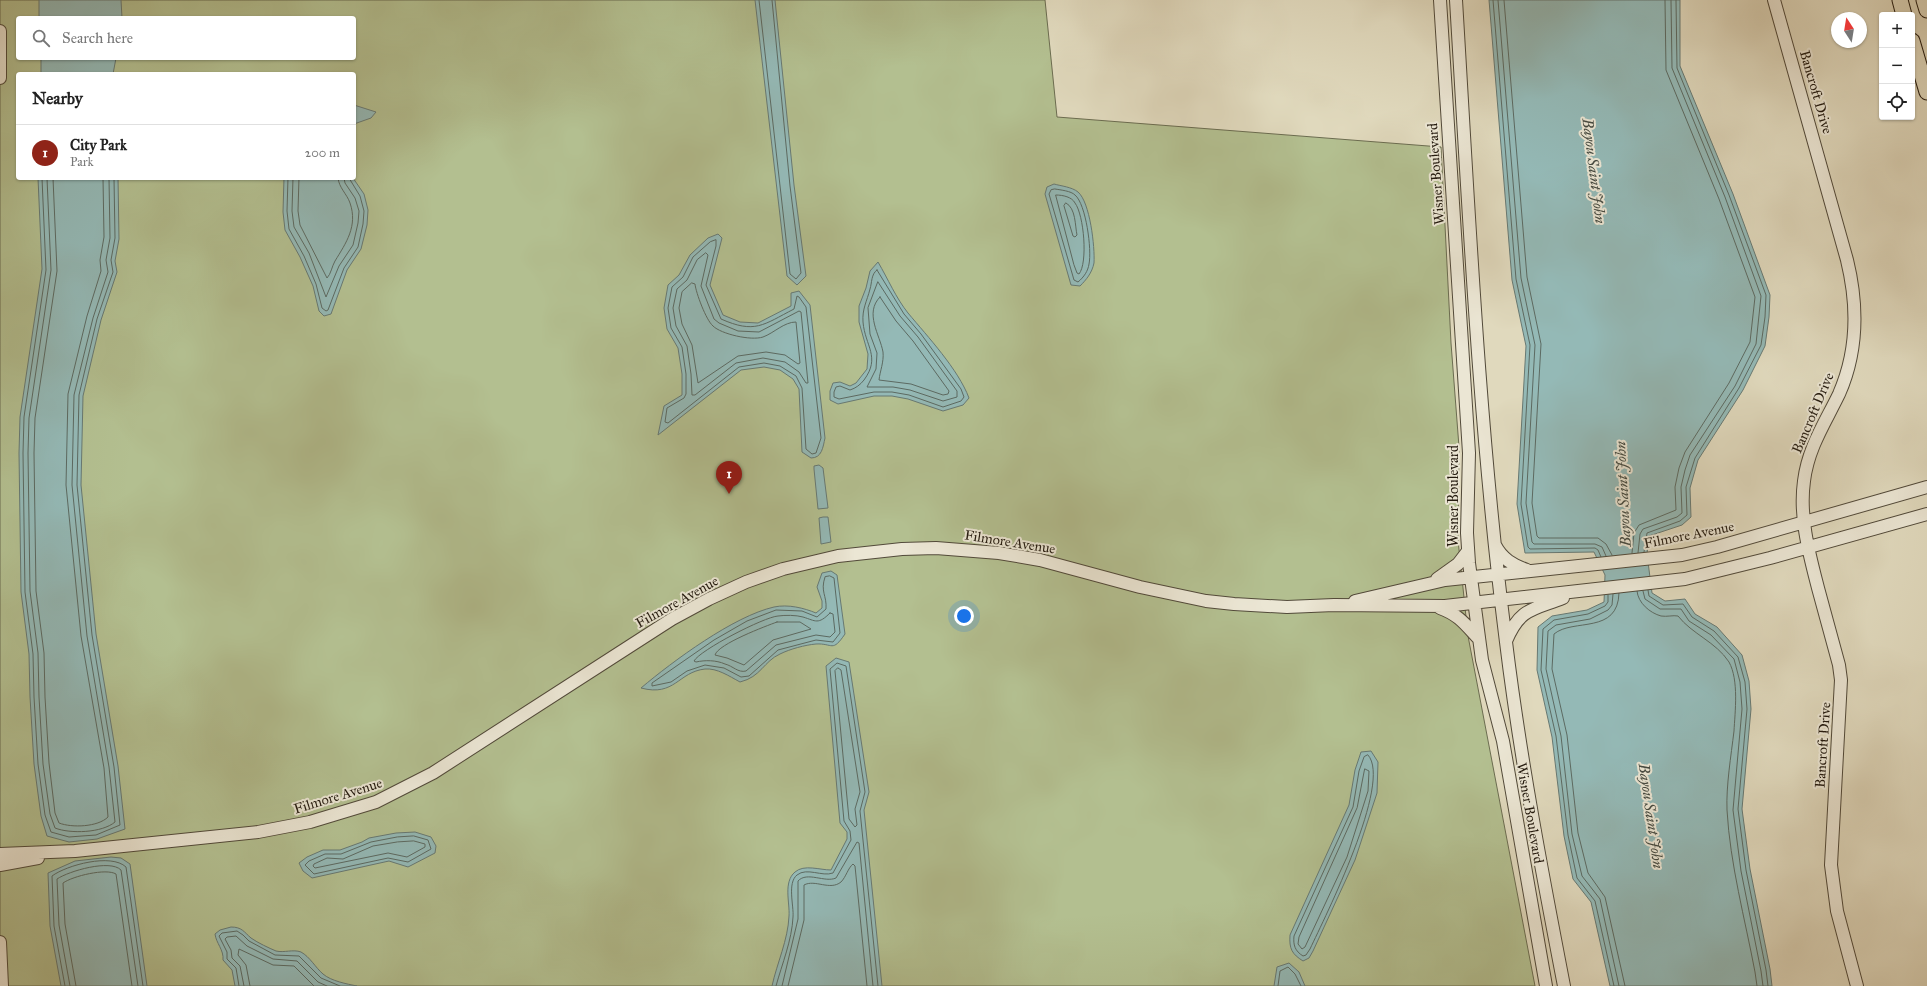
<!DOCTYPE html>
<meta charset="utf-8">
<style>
:root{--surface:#fff;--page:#f2f2f2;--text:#222;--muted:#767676;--line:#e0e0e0;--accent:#8f2418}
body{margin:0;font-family:"IM FELL Great Primer",serif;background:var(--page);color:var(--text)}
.controls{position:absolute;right:12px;top:12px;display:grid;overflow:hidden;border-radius:4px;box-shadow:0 1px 3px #0004}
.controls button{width:36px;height:36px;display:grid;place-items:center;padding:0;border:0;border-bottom:1px solid var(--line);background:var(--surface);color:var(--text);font:20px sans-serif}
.compass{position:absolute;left:1831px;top:12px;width:36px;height:36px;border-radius:50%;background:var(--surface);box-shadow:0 1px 3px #0004;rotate:348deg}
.you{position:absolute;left:964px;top:616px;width:14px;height:14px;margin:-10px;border:3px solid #fff;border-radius:50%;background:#1a73e8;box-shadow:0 0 0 6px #1a73e833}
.badge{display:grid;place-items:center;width:26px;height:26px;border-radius:50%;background:var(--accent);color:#fff;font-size:13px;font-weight:700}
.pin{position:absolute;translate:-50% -33px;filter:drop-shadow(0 1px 2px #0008)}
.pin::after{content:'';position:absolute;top:21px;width:14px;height:12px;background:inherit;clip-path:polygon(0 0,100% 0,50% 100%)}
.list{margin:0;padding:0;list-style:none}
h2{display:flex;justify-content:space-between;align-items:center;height:52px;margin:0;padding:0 16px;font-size:17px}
h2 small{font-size:13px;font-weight:400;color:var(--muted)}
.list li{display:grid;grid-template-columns:26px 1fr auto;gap:12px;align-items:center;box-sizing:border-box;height:56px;padding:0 16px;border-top:1px solid var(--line)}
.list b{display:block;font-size:15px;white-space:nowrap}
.list p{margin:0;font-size:13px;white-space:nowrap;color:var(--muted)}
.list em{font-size:13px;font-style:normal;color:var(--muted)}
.icon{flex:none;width:22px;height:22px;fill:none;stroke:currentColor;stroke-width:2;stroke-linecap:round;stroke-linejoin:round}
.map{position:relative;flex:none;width:1927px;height:986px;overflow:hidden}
.search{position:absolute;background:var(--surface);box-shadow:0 1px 3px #0004;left:16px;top:16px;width:340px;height:44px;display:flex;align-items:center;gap:10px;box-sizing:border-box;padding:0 14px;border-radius:4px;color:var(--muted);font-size:15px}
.panel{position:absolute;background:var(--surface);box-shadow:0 1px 3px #0004;left:16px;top:72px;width:340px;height:108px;border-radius:4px}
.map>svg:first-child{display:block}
.green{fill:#b3bf90;stroke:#6b6c50;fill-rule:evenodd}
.water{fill:#94b9b6;stroke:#677973}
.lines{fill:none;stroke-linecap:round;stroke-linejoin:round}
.shore{stroke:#5c6a62;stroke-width:1}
.minor-casing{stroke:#524a3a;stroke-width:14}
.major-casing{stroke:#231a0f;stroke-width:17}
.minor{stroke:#ebe6d4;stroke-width:12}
.major{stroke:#e0d9bd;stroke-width:15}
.labels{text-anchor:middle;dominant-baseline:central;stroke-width:4;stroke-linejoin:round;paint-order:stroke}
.street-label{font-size:14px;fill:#231a0f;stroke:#ebe6d4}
.water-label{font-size:15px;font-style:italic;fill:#454a41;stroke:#ebe6d4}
</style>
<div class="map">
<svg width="1927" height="986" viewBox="0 0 1927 986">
<rect width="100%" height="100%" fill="#e0d9bd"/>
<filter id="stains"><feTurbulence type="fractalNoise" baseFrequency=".005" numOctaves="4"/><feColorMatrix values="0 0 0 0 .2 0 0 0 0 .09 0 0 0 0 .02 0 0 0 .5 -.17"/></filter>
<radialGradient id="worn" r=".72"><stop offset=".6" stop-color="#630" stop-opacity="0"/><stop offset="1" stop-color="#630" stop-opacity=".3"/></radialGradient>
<path class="green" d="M 0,0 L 1045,0 L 1057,117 L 1441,147 L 1451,343 L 1459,447 L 1458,540 L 1468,636 L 1535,986 L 0,986 ZM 18,18 L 354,18 L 354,58 L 18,58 ZM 18,74 L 354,74 L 354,178 L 18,178 Z"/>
<path class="water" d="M 39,0 L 121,0 L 122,18 L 39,18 Z
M 755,0 L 775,0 L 794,185 L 806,276 L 797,285 L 787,276 Z
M 1489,0 L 1680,0 L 1680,66 L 1733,194 L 1770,295 L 1769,317 L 1765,346 L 1743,390 L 1698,460 L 1690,488 L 1691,517 L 1682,525 L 1649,536 L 1647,554 L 1652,593 L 1665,601 L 1685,599 L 1695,614 L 1717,627 L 1742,655 L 1749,681 L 1751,709 L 1742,809 L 1750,869 L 1770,969 L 1772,986 L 1610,986 L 1591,902 L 1573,879 L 1564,836 L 1552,737 L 1537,670 L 1538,627 L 1552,616 L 1587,610 L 1604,602 L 1605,575 L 1594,552 L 1525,553 L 1517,504 L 1526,346 L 1512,280 Z
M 41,58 L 116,58 L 113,74 L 41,74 Z
M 354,105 L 376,112 L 371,118 L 354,124 Z
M 38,178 L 118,178 L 119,239 L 115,261 L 117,272 L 101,320 L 83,396 L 81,485 L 96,634 L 118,766 L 125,829 L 97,839 L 69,842 L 47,836 L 41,816 L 34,764 L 30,697 L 29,654 L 21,592 L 19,453 L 20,417 L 42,269 Z
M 284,178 L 353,178 L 364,194 L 368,210 L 367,225 L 361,249 L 347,270 L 331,314 L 324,316 L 319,311 L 313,286 L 300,257 L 285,230 L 283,212 Z
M 1054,184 C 1061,186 1072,187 1078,192 C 1090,202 1095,247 1094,263 C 1092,273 1086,280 1080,286 L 1071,285 L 1045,194 L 1047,187 Z
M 718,234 L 722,238 L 710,285 L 723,315 L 740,322 L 758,323 L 791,306 L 791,293 L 799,291 L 810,305 L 825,438 C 823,447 822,458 811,458 L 802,452 L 799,389 L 793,379 L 780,370 L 764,367 L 741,370 L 658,435 L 664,406 L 682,395 L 682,374 L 678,348 L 667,329 L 664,308 L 668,285 L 679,275 L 690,255 L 708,238 Z
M 878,262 C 888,279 896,298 908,313 C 928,337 958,369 969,398 L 963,405 L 943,411 L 908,399 L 892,396 L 874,396 L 838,404 L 830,400 L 830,391 L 833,383 L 840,382 L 850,386 L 856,383 L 867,369 L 868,354 L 859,322 L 859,306 L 866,288 L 870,271 Z
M 819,465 L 823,468 L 828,508 L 818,509 L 814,469 L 814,466 Z
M 823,517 L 828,517 L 831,542 L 821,544 L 819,518 Z
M 831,571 L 837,575 L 845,634 C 832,653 833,643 816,644 C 805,645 790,649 780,654 C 764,661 761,677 740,682 C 729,676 717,668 705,669 C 678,672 675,697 641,688 C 673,661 734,616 774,607 C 788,604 804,608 816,613 L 822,608 L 822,601 L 817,587 L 822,573 Z
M 836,658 L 849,662 L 869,792 L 864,810 L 882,986 L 772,986 C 777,963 788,940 789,916 C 790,903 783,882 795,872 C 804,864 820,870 831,870 L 847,839 L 847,832 L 840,823 L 826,666 Z
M 1371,751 L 1378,762 L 1377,793 L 1355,860 L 1313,951 L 1309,958 L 1303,961 C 1292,954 1289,949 1290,935 L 1349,805 L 1355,770 L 1361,752 Z
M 415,832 L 431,837 L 436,846 L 435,853 L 408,867 L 389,861 L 312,878 L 303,871 L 299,863 L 307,857 L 323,850 L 340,850 L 362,842 L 369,838 L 396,833 Z
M 111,857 L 121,858 L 130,864 L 147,986 L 61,986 L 50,926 L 48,873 L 75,861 Z
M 231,927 C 242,927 244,932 251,938 C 258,943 269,948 276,951 C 284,953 293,949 301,952 C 310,957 315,967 323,974 C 331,981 347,984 357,986 L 235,986 L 232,970 L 223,960 C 224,950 216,943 215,934 L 220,930 Z
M 1289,963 L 1299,972 L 1305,986 L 1274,986 L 1277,967 Z"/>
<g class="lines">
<path class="shore" d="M 759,0 L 790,274 L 796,279 L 801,273 L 790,186 L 772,0
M 1493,0 L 1516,279 L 1530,345 L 1521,504 L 1528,547 L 1530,549 L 1595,548 L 1598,550 L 1601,557
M 1498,0 L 1521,278 L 1535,345 L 1526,503 L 1532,542 L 1534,544 L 1595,544 L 1602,547 L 1606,556
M 1504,0 L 1527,277 L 1541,344 L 1532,503 L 1537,536 L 1539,538 L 1598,538 L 1606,544 L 1612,555
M 42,178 L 46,270 L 24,417 L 23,453 L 25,592 L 33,654 L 34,697 L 38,764 L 45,815 L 51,832 L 69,837 L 82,836 L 96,835 L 120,825 L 114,767 L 92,635 L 77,485 L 79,395 L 97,319 L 113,272 L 111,260 L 115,238 L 114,178
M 47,178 L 51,270 L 29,418 L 28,453 L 30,591 L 38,653 L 39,697 L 43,764 L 50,814 L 55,828 C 70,834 102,833 115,822 L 109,767 L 87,636 L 72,485 L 74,395 L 93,318 L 108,272 L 106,260 L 110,238 L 109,178
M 53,178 L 57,271 L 35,418 L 34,453 L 36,591 L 44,653 L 45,697 L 49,763 L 55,813 L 59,823 C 72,828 98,827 108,817 L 104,768 L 81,636 L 66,485 L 68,394 L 87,316 L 101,271 L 100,260 L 104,237 L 103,178
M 288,178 L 287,211 L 289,229 L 304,256 L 316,284 L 322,308 L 326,311 L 328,310 L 344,268 L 358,247 L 363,224 L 364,211 L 360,196 L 349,178
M 293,178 L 292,211 L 294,227 L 309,253 L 326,297 L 339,266 L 353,245 L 358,223 L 359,211 L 355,198 L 345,183 L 344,178
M 299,178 L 298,211 L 300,225 L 327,278 C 331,274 332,266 335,261 C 346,243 358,226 350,203 C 347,194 339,188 338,178
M 1055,189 C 1061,190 1071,191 1075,195 C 1086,204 1092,250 1089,264 C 1088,271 1084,277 1078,282 L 1074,280 L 1049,194 L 1051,190 Z
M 1056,195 C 1063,195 1072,197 1075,203 C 1084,215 1088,263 1079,274 L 1077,273 L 1074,265 Z
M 1066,203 C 1076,208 1075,226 1077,235 L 1075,237 L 1073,236 L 1064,206 Z
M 716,240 L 716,246 L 706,285 L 721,319 C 755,334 763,325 794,309 L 797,296 L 799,297 L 806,307 L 821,438 L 816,453 L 812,454 L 806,449 L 802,388 L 796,376 L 780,366 L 764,363 L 739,367 L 668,423 L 665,422 L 667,408 L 684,398 L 686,394 L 686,374 L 682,347 L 671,328 L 668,308 L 672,287 L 683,277 L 693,257 L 710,242 Z
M 706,253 L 708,255 L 701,286 L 714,319 L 719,323 L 738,331 L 759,332 L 799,311 L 801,312 L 808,383 L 806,383 L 799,372 L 785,362 L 763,358 L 736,363 L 695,395 L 692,395 L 691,374 L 687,346 L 676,326 L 673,308 L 677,289 L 687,280 L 697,260 Z
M 877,270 L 904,314 L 921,334 L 961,389 L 964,397 L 961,401 L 943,407 L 909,395 L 892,392 L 874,392 L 839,399 L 834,397 L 834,392 L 836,387 L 840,386 L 850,390 C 856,388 860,385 864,380 C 881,357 865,346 863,322 C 862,309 867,301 870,289 C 872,283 871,274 877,270 Z
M 878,282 L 900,316 L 918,337 L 957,391 L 957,397 L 943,401 L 910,390 L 893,387 L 867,387 L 876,369 L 877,353 L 870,334 L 868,308 Z
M 692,283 L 695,284 C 696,293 706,320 713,326 C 721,334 751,341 763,337 C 774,333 784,322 796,322 L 800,363 L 798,364 L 785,355 L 766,352 L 738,356 L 698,383 L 692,345 L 682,324 L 679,308 L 682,292 Z
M 880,297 L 896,321 L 913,341 L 949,391 L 948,394 L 943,395 L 911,384 L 879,380 C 880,371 884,362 883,352 C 880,335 864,313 880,297 Z
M 1644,552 L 1647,533 L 1680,521 L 1687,515 L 1686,487 L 1695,458 L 1739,388 L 1761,345 L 1765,317 L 1766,295 L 1729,195 L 1677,68 L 1676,0
M 1632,553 L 1634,533 L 1639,525 L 1676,510 L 1675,487 L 1679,468 L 1685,452 L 1729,383 L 1750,342 L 1755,297 L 1719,199 L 1666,70 L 1665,0
M 1638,553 L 1640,534 L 1643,529 L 1677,517 L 1682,513 L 1681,487 L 1685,470 L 1690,455 L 1735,386 L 1756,344 L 1761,296 L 1725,197 L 1672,68 L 1671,0
M 830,576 L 834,578 L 840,633 L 833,642 L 816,640 L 778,650 L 749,676 L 741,677 L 724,668 L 705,665 L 687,671 L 671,682 L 652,686 L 652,683 L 714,640 L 747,621 L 776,610 L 802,611 L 817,617 L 826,609 C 827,595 820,592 825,577 Z
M 1648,590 L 1649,596 L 1663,605 L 1683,604 L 1692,617 L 1714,631 L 1738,657 L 1745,682 L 1747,709 L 1738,809 L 1746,870 L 1766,970 L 1768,986
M 1637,591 C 1638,603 1650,613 1661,616 C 1667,617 1673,615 1678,616 C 1692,634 1716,642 1729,662 C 1739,680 1735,712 1734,731 C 1731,756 1726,786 1727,810 C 1730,864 1745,919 1755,972 L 1757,986
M 1643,591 L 1645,599 L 1660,609 L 1681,609 L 1689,621 L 1711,635 L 1734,659 L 1740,682 L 1742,709 L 1733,810 L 1741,871 L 1761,971 L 1763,986
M 1619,593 C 1618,635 1573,618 1554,634 L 1552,669 L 1567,735 L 1578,833 L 1588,873 L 1605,897 L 1625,986
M 1613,594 L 1612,605 L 1608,610 L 1590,619 L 1556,625 L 1548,631 L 1546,669 L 1561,736 L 1572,834 L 1582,876 L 1600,899 L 1619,986
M 1608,595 L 1608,602 L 1605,606 L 1588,614 L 1554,620 L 1543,629 L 1541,670 L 1556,736 L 1568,835 L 1577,878 L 1595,901 L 1614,986
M 830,613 L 833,614 L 835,632 L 830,637 L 816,635 L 776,645 L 746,671 C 738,673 733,666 725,664 C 716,660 705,660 696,662 L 694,661 C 700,650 764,617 778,616 C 785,615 796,615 803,617 C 816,621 818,625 830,613 Z
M 777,622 L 800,622 L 811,629 L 773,640 L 744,665 L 727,658 L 715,655 C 718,644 766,626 777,622 Z
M 838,668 L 841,670 L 860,792 L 855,809 L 857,825 L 855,827 L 849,819 L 835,671 Z
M 1368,755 C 1393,782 1325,917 1310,949 L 1306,955 L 1303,956 C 1295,951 1293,945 1294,936 L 1353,807 L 1359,771 L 1364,757 Z
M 1365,769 L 1369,771 L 1368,791 L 1347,857 L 1305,947 L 1302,949 L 1298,944 L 1299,937 L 1357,808 Z
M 414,836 L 428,840 L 431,849 L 408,862 L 388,858 L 314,874 L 305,865 L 309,861 L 325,854 L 341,854 L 371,842 L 397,837 Z
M 414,841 L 425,844 L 425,847 L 407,857 L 388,853 L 315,868 L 313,866 L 314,864 L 327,858 L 343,859 L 373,846 L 397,842 Z
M 65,986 L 54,926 L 52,876 C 67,865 111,853 126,867 L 143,986
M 70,986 L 59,925 L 57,879 C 69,871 110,859 121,870 L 138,986
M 76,986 L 65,924 L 63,883 C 73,876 106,868 116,874 L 132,986
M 239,986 L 236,968 L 227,959 L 227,952 L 219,936 L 222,933 L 237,931 L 243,935 L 249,941 L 275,955 L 299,956 L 321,978 L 340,986
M 244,986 L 240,966 L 232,958 L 231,950 L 225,939 L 227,937 L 236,936 L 247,946 L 273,959 L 297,961 L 318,982 L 327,986
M 250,986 L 246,965 L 238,955 L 239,949 L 273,965 L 294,966 L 314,986
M 776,986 C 782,964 792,940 793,917 C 794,906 787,883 797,875 C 807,867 822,877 833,873 L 851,840 L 850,831 L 844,821 L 830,669 L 837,663 L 846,666 L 865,792 L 860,811 L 878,986
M 782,986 L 798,919 L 798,881 C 807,871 825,883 836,878 L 857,842 L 859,843 L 873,986
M 788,986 L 804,920 L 804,885 C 815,879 830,891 841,882 C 846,877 848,868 853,864 L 855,866 L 867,986
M 1278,986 L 1280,971 L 1288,967 L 1295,974 L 1301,986"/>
<defs>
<path id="minor" d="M 1440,0 L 1469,453 L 1467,533 L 1469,563 L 1482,660 L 1503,741 L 1546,986
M 1456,0 C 1469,214 1479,429 1506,642 C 1520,757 1542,872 1564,986
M 1774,0 L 1847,260 C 1858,305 1858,351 1839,394 C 1825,423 1808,448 1804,481 C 1799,517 1809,553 1818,588 C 1825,614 1832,639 1839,665 L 1841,680 L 1831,865 L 1837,911 L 1857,986
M 0,31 L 0,78
M 1495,545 C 1502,559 1513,565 1527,570
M 1437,579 L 1458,564 L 1468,551
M 1355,601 L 1445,580 L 1682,555 L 1717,547 L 1927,487
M 1440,608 C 1459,615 1465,624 1478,638
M 1506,641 C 1520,608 1532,610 1563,598
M 0,854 L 75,851 L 258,832 L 310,822 L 376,802 L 433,773 L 672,619 L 709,599 L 746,582 L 783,569 L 838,556 L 902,549 L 936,548 L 999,553 L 1040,560 L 1140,587 L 1206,601 L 1234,604 L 1287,607 L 1334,605 L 1445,606 L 1685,579 L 1770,558 L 1927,514
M 0,865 L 38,858
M 0,942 L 2,986"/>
<path id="major" d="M 1900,0 L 1904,15
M 1924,0 L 1927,10
M 1912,41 L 1927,92"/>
</defs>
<use href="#minor" class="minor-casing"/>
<use href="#major" class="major-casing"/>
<use href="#minor" class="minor"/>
<use href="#major" class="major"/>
</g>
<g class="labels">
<g class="street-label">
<text transform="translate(1816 92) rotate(74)">Bancroft Drive</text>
<text transform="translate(1436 174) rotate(-94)">Wisner Boulevard</text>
<text transform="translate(1813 413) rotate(-67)">Bancroft Drive</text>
<text transform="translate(1453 496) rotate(-90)">Wisner Boulevard</text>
<text transform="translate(1689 535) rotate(-11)">Filmore Avenue</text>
<text transform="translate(1010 542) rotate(9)">Filmore Avenue</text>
<text transform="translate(677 602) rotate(-29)">Filmore Avenue</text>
<text transform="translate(1823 745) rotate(-86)">Bancroft Drive</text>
<text transform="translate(338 796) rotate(-17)">Filmore Avenue</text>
<text transform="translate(1530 813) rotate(80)">Wisner Boulevard</text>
</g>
<g class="water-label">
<text transform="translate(1594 171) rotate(83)">Bayou Saint John</text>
<text transform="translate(1623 494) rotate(-93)">Bayou Saint John</text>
<text transform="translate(1651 816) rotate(82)">Bayou Saint John</text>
</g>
</g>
<rect width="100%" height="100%" filter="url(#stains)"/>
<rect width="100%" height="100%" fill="url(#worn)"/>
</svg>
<div class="controls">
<button>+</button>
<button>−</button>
<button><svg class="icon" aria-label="locate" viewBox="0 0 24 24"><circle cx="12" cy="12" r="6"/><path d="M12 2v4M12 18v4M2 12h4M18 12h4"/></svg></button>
</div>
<svg class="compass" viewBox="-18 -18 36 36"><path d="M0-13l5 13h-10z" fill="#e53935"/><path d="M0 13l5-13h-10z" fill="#767676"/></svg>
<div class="you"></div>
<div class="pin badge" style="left:729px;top:494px">1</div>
<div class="search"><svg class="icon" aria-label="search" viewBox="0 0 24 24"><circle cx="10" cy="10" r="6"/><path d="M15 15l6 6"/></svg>Search here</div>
<section class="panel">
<h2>Nearby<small></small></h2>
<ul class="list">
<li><span class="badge">1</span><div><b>City Park</b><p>Park</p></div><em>200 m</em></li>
</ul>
</section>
</div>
